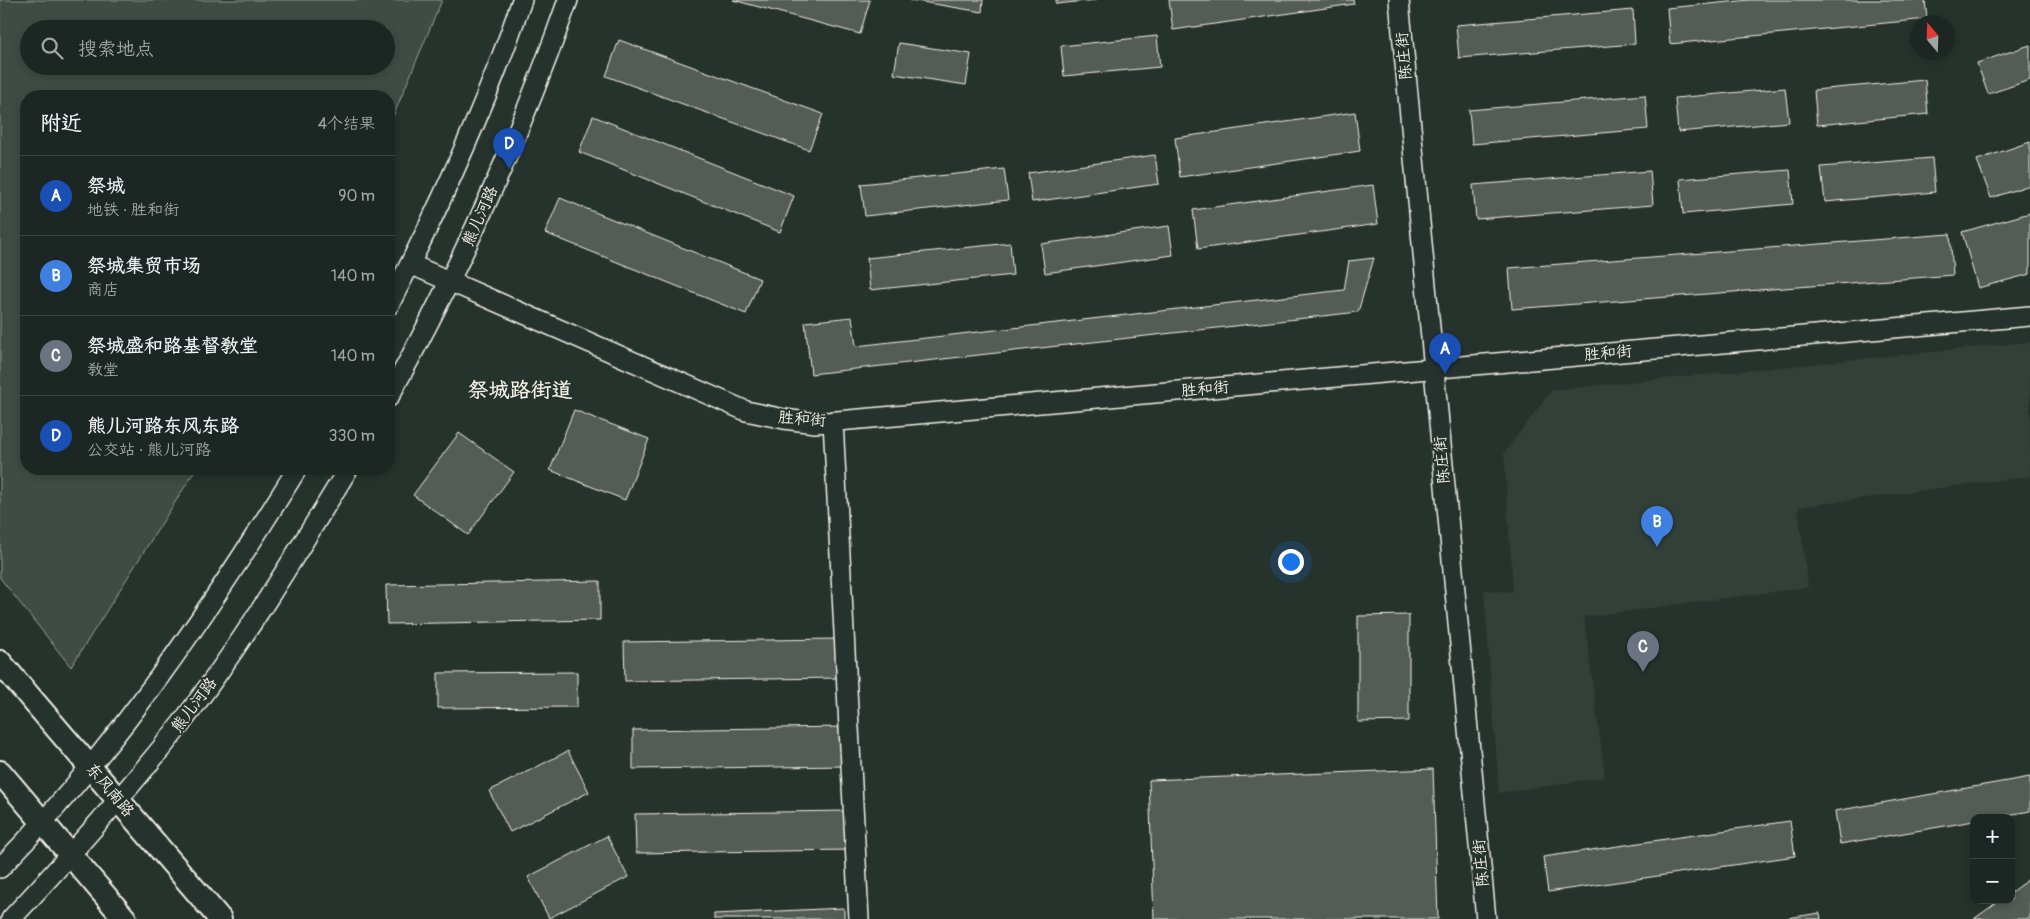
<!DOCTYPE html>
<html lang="zh">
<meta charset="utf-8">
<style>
:root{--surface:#1c2622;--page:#29322f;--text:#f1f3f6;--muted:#a0a5a5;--line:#3a4340;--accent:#d93025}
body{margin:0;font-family:Pangolin,"LXGW WenKai TC",sans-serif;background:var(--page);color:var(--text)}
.controls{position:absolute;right:15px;bottom:15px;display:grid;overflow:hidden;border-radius:10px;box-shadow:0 2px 8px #0003}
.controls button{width:45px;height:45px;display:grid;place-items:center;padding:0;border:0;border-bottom:1px solid var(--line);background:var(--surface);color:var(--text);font:25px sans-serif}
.compass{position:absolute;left:1910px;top:15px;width:45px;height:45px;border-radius:50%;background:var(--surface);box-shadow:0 2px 8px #0003;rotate:341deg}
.you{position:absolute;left:1290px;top:561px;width:18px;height:18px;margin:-12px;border:4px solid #fff;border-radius:50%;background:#1a73e8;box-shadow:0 0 0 8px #1a73e833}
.badge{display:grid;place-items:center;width:32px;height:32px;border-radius:50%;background:var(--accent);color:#fff;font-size:16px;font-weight:700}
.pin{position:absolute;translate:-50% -41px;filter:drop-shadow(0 1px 2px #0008)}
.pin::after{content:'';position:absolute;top:26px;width:18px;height:15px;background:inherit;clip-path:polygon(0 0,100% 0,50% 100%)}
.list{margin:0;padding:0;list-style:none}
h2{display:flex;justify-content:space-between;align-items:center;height:65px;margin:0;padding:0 20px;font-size:21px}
h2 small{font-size:16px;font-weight:400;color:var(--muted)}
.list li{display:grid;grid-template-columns:32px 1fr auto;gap:15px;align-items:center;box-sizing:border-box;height:80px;padding:0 20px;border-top:1px solid var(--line)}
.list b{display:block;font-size:19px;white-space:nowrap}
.list p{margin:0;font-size:16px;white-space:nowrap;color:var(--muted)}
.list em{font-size:16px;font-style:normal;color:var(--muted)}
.icon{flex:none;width:28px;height:28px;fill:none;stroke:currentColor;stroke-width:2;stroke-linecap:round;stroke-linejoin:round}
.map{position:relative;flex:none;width:2030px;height:919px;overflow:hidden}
.search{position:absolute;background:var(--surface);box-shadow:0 2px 8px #0003;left:20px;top:20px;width:375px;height:55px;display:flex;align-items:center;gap:12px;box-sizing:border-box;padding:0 18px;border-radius:28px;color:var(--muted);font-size:19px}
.panel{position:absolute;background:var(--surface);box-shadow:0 2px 8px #0003;left:20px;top:90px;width:375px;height:385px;border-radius:20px}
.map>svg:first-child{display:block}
.built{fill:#333f39}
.green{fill:#414b45;stroke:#9a9e96;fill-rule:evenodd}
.building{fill:#525c55;stroke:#f4f1e8}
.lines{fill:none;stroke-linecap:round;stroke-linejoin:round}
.minor-casing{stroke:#f4f1e8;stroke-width:22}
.major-casing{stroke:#f4f1e8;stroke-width:26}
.minor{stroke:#26332d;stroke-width:19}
.major{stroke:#26332d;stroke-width:22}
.labels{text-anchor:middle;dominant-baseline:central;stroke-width:4;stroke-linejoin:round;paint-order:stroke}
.street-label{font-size:16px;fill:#f4f1e8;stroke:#26332d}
.district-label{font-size:21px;font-weight:bold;fill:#f4f1e8;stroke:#26332d}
</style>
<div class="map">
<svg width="2030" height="919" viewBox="0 0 2030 919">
<rect width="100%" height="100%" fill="#26332d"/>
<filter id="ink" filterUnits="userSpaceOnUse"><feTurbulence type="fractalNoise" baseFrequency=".02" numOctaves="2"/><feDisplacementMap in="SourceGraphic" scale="10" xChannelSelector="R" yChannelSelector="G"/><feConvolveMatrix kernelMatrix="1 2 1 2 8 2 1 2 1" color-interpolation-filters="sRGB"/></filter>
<g filter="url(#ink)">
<path class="built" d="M 2030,342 L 2030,476 L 1798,507 L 1808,587 L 1584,617 L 1605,777 L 1499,793 L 1484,590 L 1513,592 L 1504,453 L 1552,390 Z"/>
<path class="green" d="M 0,0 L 442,0 L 389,126 L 389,96 L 26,96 L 26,469 L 196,469 L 71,667 L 0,578 ZM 29,29 L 386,29 L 386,66 L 29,66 Z"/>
<path class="building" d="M 733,0 L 870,0 L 860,34 Z
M 910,0 L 983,0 L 982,12 Z
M 1056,0 L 1097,0 L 1056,4 Z
M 1169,0 L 1353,0 L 1354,4 L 1173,30 Z
M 1750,0 L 1925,0 L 1927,19 L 1670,44 L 1667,8 Z
M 1633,10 L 1635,44 L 1459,58 L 1456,25 Z
M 1157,36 L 1160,67 L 1064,76 L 1061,46 Z
M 619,40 L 823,114 L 809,150 L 606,76 Z
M 899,43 L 971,54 L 966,85 L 894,74 Z
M 2030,45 L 2030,80 L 1988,94 L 1977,63 Z
M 1925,80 L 1928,114 L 1817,125 L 1814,90 Z
M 1785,88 L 1789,122 L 1678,132 L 1675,98 Z
M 1645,95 L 1648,129 L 1472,144 L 1469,110 Z
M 1355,112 L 1360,151 L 1180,177 L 1175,138 Z
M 593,116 L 794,196 L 780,232 L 579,152 Z
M 2030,142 L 2030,185 L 1991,198 L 1977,160 Z
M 1155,155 L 1159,184 L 1032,202 L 1028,173 Z
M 1932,158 L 1935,192 L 1825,202 L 1821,167 Z
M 1004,169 L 1008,200 L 865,216 L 861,184 Z
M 1790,170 L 1793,204 L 1683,214 L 1680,179 Z
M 1650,171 L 1653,205 L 1476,219 L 1473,185 Z
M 1373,185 L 1378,224 L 1198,249 L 1193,210 Z
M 560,198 L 760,279 L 746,314 L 545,233 Z
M 2030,213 L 2030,274 L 1978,288 L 1962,232 Z
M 1169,226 L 1173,255 L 1045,273 L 1041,244 Z
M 1950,234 L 1953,275 L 1512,309 L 1509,268 Z
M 1010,243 L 1013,275 L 870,290 L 867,258 Z
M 1374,258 L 1358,312 L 811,374 L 805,322 L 852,317 L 856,346 L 1344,290 L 1349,261 Z
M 574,410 L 649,439 L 625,500 L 550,470 Z
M 459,433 L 514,472 L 468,535 L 413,495 Z
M 600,581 L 600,620 L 387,624 L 386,585 Z
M 1409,615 L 1409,721 L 1358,722 L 1358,616 Z
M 838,639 L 838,678 L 625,681 L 624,642 Z
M 577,672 L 577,707 L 438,708 L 438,673 Z
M 846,727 L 847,766 L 633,769 L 633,730 Z
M 568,751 L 589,792 L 510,832 L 489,791 Z
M 1433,769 L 1438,919 L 1154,919 L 1149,780 Z
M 2030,777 L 2030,811 L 1991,818 L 1974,818 L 1974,821 L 1840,844 L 1835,811 Z
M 849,811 L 850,850 L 636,853 L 635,814 Z
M 1790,821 L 1795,856 L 1548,892 L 1543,857 Z
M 607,836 L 628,877 L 549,918 L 528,877 Z
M 2030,878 L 2030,919 L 1974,919 L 2000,900 L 2011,900 L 2011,892 Z
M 844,908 L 844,919 L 714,919 L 714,914 Z
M 1820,913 L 1821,919 L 1781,919 Z"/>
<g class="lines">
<defs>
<path id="minor" d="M 1399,0 L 1486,919
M 410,264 L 746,411 L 784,419 L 815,423 L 2030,316
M 389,305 C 440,207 486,105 522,0
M 389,397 C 459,270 520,137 568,0
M 833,421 L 859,919
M 0,868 C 116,749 210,610 297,469
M 11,919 C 69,857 127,792 180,725 C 242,644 295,556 348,469"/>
<path id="major" d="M 0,662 L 220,919
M 0,772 L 125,919"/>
</defs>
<use href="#minor" class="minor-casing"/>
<use href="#major" class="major-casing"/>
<use href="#minor" class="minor"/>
<use href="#major" class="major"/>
</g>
</g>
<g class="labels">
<g class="street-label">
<text transform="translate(1404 56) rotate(-95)">陈庄街</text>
<text transform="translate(480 216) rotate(-66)">熊儿河路</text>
<text transform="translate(1608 353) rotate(-5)">胜和街</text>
<text transform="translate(1205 389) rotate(-5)">胜和街</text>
<text transform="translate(802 419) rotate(4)">胜和街</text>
<text transform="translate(1442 460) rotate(-95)">陈庄街</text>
<text transform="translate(194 705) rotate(-53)">熊儿河路</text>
<text transform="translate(110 790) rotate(50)">东风南路</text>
<text transform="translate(1481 863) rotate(-95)">陈庄街</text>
</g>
<g class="district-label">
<text x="520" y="390">祭城路街道</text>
</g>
</g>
</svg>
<div class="controls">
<button>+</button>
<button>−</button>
</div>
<svg class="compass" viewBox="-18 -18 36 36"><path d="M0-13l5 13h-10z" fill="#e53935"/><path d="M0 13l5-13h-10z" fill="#a0a5a5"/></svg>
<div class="you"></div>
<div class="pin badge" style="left:1445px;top:374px;background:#1a4fb4">A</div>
<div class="pin badge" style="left:1657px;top:547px;background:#3f7fe0">B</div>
<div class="pin badge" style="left:1643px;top:672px;background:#6b7280">C</div>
<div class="pin badge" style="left:509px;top:169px;background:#1a4fb4">D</div>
<div class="search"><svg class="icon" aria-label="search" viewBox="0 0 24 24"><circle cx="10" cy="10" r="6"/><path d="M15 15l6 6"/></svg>搜索地点</div>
<section class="panel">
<h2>附近<small>4个结果</small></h2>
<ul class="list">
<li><span class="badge" style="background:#1a4fb4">A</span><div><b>祭城</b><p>地铁 · 胜和街</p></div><em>90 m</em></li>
<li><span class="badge" style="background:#3f7fe0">B</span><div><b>祭城集贸市场</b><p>商店</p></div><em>140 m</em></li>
<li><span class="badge" style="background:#6b7280">C</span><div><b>祭城盛和路基督教堂</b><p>教堂</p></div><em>140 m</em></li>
<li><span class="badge" style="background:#1a4fb4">D</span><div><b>熊儿河路东风东路</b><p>公交站 · 熊儿河路</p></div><em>330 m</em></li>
</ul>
</section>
</div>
